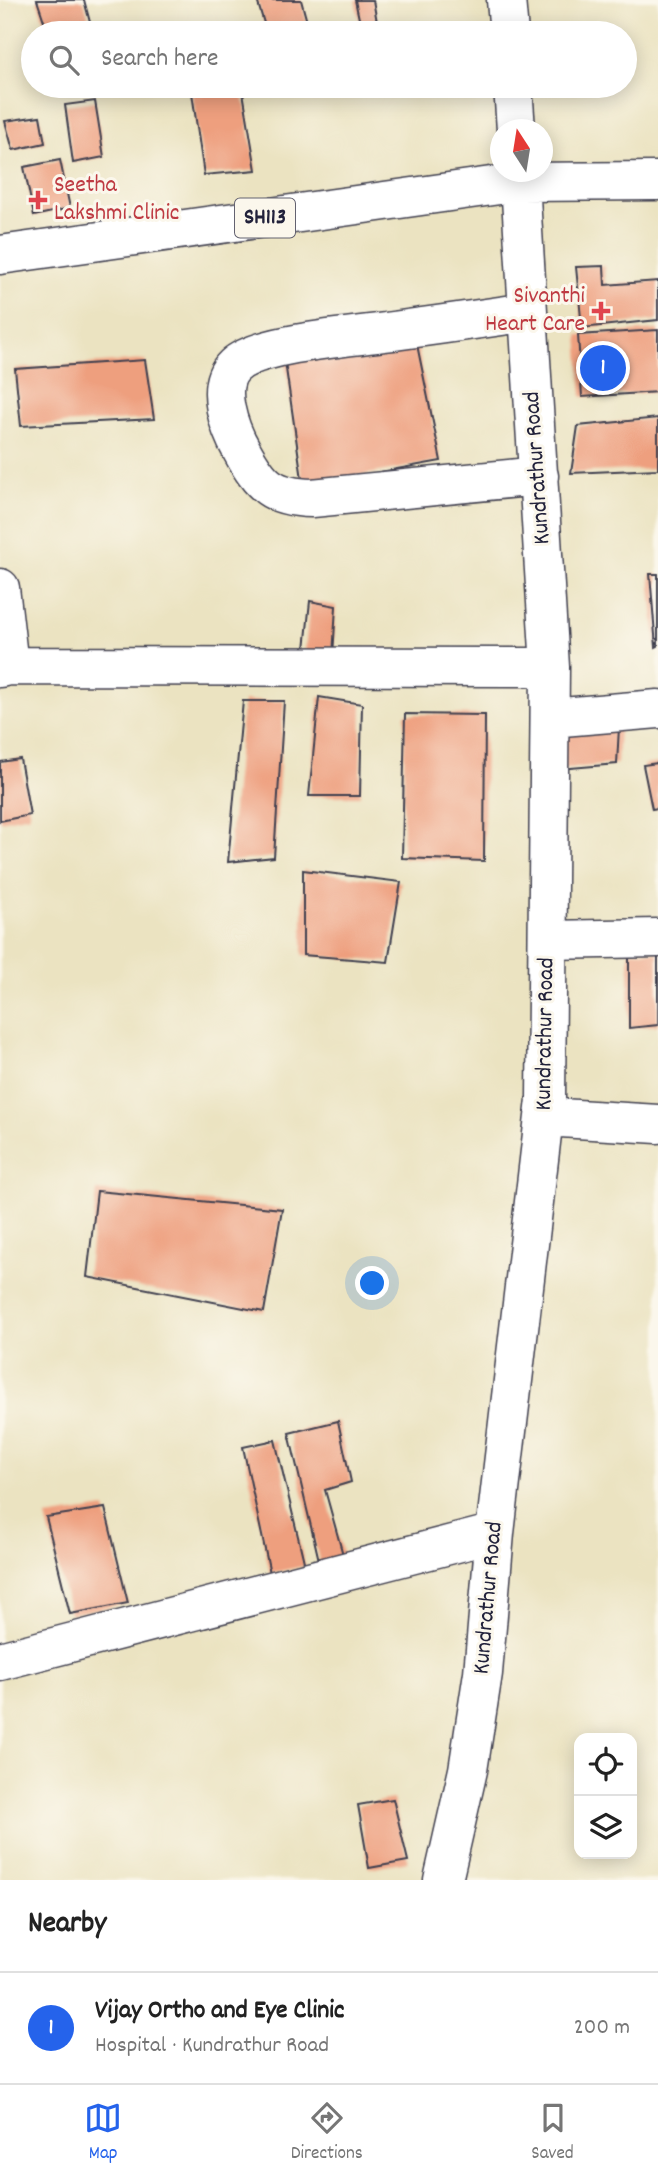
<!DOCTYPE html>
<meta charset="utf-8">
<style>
:root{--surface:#fff;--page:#f2f2f2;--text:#222;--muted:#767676;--line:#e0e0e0;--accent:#2563eb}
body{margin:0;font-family:Dekko,sans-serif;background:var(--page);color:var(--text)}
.controls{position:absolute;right:21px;bottom:21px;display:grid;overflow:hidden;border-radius:14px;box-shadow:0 4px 18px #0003}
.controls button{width:63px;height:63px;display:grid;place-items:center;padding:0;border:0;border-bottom:2px solid var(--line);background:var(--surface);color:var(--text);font:35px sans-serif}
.compass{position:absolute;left:490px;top:119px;width:63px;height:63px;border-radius:50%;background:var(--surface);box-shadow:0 4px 18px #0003;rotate:348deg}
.you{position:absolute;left:373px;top:1284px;width:24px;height:24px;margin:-18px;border:5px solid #fff;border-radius:50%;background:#1a73e8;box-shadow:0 0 0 10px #1a73e833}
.badge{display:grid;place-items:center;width:46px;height:46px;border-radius:50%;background:var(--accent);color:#fff;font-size:23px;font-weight:700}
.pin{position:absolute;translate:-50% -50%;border:4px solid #fff;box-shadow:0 2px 7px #0006}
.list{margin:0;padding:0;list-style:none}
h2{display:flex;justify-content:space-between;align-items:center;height:91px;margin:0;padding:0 28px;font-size:30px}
h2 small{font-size:23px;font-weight:400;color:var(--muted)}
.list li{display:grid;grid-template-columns:46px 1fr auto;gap:21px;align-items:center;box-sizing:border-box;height:112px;padding:0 28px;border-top:2px solid var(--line)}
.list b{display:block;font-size:26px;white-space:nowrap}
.list p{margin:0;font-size:23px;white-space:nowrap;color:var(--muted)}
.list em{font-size:23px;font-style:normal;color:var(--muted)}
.icon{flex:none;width:38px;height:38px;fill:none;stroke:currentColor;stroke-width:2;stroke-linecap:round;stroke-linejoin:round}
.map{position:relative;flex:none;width:658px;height:1880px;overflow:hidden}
.search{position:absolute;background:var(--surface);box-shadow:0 4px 18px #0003;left:21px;right:21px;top:21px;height:77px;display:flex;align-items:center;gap:18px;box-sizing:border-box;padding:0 24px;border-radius:38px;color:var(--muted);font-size:26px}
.sheet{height:203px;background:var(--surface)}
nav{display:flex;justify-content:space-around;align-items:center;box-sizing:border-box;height:98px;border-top:2px solid var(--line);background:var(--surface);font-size:19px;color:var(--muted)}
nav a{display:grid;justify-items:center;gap:4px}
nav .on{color:var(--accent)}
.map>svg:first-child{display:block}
.building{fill:#ee9f7e}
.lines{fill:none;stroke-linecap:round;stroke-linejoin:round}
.minor-casing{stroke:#403f4f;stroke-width:41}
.major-casing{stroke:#403f4f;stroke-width:41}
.minor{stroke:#fff;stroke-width:38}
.major{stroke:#fff;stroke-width:38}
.health-dot{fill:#e0444e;stroke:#fbf7ec;stroke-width:2.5}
.labels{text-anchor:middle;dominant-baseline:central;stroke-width:6;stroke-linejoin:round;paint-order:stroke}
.shield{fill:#fbf7ec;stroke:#636270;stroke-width:2}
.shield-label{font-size:23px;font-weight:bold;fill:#22223b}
.health-label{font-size:24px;fill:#be3a42;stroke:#fbf7ec;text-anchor:start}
.street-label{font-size:24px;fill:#22223b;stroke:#fbf7ec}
</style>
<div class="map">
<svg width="658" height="1880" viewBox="0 0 658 1880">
<rect width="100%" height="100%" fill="#fbf7ec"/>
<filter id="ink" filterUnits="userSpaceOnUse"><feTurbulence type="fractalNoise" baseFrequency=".0143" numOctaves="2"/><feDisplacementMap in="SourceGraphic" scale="14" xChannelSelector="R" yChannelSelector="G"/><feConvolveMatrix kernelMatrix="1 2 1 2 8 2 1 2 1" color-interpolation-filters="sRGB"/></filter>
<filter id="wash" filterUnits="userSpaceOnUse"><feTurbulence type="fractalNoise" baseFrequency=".00686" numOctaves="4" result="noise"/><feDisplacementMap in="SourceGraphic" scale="28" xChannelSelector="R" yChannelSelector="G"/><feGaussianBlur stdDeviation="1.57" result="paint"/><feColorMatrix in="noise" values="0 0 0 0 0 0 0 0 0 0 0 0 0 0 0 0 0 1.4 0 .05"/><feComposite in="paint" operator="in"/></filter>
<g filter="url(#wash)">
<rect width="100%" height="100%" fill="#ebe3c1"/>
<g id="blocks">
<path class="building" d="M 37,0 L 84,0 L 91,26 L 63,33 L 48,33 Z
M 257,0 L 301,0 L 310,33 L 267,33 Z
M 355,0 L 373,0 L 379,33 L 362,33 Z
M 191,86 L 242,86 L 256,170 L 204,175 Z
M 95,101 L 104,157 L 73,163 L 65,105 Z
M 40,116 L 45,143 L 13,150 L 5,121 Z
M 60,160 L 70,208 L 34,216 L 24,167 Z
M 604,266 L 605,285 L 658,281 L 658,320 L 582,328 L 576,267 Z
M 658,330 L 658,392 L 582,397 L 578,335 Z
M 415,335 L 441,461 L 303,486 L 284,355 Z
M 145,360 L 154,419 L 21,426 L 15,369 Z
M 658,418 L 658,469 L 571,473 L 578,426 Z
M 650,574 L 658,574 L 658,646 L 656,647 Z
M 310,601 L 336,606 L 333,656 L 304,659 Z
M 319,697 L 362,704 L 360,796 L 309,796 Z
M 243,701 L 284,701 L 274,857 L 228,862 Z
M 405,714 L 485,715 L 484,861 L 402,858 Z
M 619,727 L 617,764 L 559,769 L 559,728 Z
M 20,759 L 30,815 L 0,821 L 0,762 Z
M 658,763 L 658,808 L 652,809 L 643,765 Z
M 303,870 L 401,882 L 388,962 L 303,955 Z
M 629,951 L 658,952 L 658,1025 L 629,1028 Z
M 97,1191 L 282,1209 L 264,1312 L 87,1277 Z
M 338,1421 L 351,1482 L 325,1490 L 345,1562 L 321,1569 L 289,1433 Z
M 275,1440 L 305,1566 L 270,1573 L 243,1447 Z
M 105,1508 L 128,1603 L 70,1614 L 46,1517 Z
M 393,1799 L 408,1861 L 369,1868 L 358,1805 Z"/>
</g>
</g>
<g filter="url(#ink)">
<use href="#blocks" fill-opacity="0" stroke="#403f4f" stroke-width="2"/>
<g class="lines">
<defs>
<path id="minor" d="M 528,312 C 480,319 433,326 385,332 C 351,337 257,343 234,366 C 213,386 230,430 242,451 C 261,486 272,497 312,498 L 539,476
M 0,588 L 9,666
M 0,668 L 9,666 L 550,667
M 550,718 L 658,709
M 548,940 L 658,938
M 544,1117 L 658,1124
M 0,1661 L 495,1533
M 443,1880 L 468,1770 L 483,1673 L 495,1533 L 546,1100 L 550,667 L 520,182 L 658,181"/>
<path id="major" d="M 506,0 L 509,33
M 513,86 L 516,130
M 0,255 L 520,182 L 519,172"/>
</defs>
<use href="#minor" class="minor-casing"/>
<use href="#major" class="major-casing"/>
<use href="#minor" class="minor"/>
<use href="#major" class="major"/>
</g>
</g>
<g class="health-dot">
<path d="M34.5 189.5h7v7h7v7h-7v7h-7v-7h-7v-7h7z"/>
<path d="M597.5 300.5h7v7h7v7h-7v7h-7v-7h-7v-7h7z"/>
</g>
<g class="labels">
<rect class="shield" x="235" y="198.5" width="60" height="39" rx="5"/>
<g class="shield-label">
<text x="265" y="218">SH113</text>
</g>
<g class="health-label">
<text x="54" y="186">Seetha<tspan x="54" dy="28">Lakshmi Clinic</tspan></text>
<text x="585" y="297" text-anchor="end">Sivanthi<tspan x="585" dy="28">Heart Care</tspan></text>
</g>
<g class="street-label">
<text transform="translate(538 468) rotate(-94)">Kundrathur Road</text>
<text transform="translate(546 1034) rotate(-89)">Kundrathur Road</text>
<text transform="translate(489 1598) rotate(-85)">Kundrathur Road</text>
</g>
</g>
</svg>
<div class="controls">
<button><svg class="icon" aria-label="locate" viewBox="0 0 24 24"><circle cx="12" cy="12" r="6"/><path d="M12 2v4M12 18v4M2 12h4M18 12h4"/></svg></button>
<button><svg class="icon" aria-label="layers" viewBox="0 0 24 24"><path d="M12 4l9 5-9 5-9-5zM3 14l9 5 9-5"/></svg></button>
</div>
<svg class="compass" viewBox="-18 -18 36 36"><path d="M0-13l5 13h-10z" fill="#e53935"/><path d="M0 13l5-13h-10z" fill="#767676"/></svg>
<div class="you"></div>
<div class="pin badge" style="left:603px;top:368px">1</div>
<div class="search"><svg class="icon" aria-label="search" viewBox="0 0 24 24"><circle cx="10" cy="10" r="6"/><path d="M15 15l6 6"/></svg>Search here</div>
</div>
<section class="sheet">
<h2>Nearby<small></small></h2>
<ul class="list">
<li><span class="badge">1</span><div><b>Vijay Ortho and Eye Clinic</b><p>Hospital · Kundrathur Road</p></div><em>200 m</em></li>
</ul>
</section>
<nav>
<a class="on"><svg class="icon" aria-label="map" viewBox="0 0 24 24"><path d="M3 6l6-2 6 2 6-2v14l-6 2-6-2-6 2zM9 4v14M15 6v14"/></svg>Map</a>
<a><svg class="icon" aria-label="directions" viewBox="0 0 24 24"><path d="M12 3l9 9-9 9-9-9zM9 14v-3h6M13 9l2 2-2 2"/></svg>Directions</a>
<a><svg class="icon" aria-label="saved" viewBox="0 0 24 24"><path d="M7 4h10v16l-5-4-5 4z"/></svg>Saved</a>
</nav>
